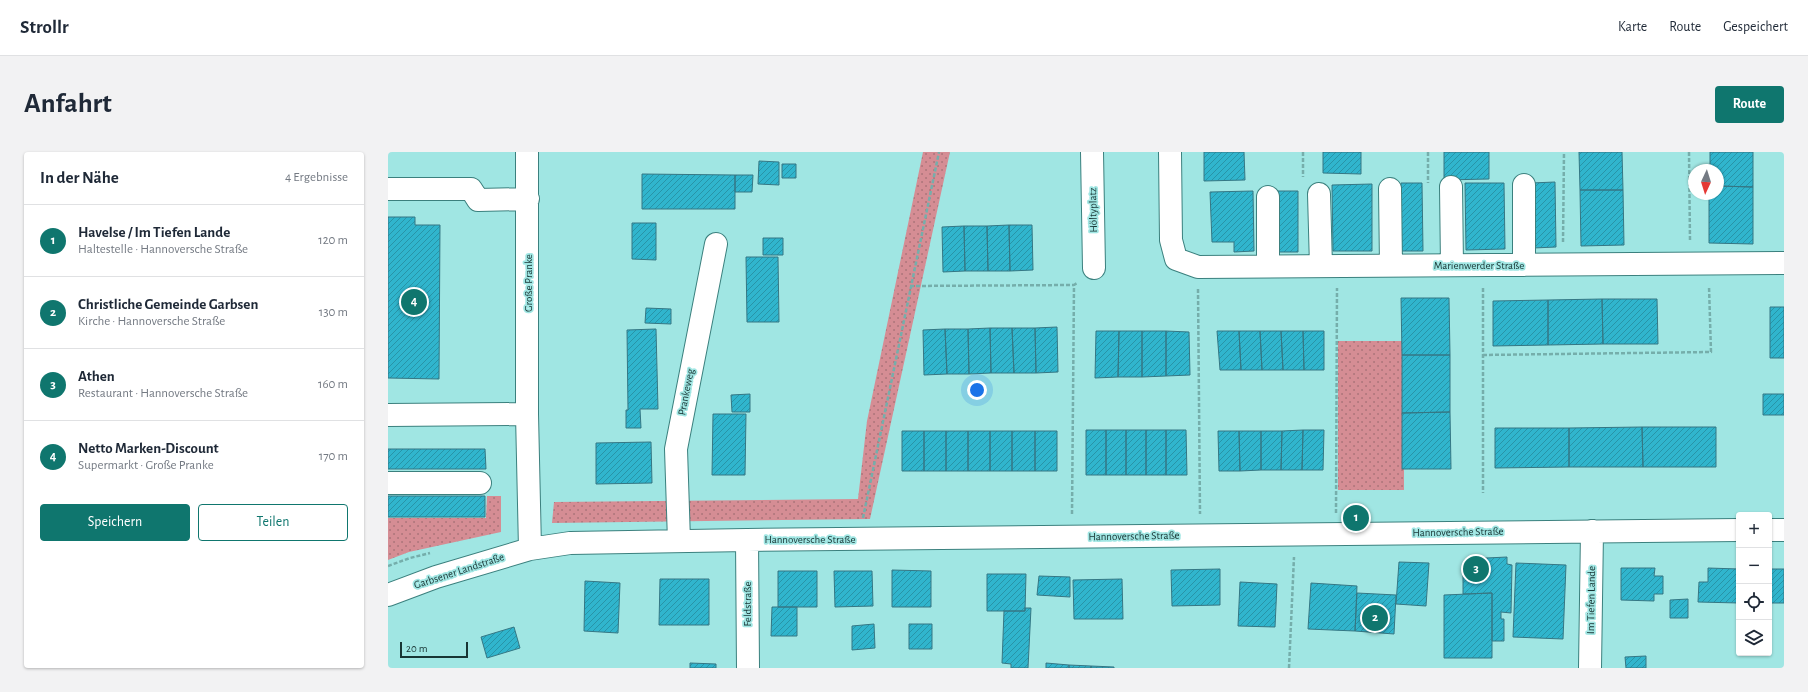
<!DOCTYPE html>
<html lang="de">
<meta charset="utf-8">
<style>
:root{--surface:#fff;--page:#f2f2f3;--text:#1f2937;--muted:#747a83;--line:#e0e1e3;--accent:#0f766e}
body{margin:0;font-family:"Alegreya Sans",sans-serif;background:var(--page);color:var(--text)}
.controls{position:absolute;right:12px;bottom:12px;display:grid;overflow:hidden;border-radius:4px;box-shadow:0 1px 3px #0004}
.controls button{width:36px;height:36px;display:grid;place-items:center;padding:0;border:0;border-bottom:1px solid var(--line);background:var(--surface);color:var(--text);font:20px sans-serif}
.compass{position:absolute;left:1300px;top:12px;width:36px;height:36px;border-radius:50%;background:var(--surface);box-shadow:0 1px 3px #0004;rotate:184deg}
.scale{position:absolute;left:12px;bottom:10px;width:68px;box-sizing:border-box;padding-left:4px;border:2px solid #183534;border-top:0;font-size:11px;line-height:14px;white-space:nowrap;color:#183534;-webkit-text-stroke:3px #a0e6e3;paint-order:stroke}
.you{position:absolute;left:589px;top:238px;width:14px;height:14px;margin:-10px;border:3px solid #fff;border-radius:50%;background:#1a73e8;box-shadow:0 0 0 6px #1a73e833}
.badge{display:grid;place-items:center;width:26px;height:26px;border-radius:50%;background:var(--accent);color:#fff;font-size:13px;font-weight:700}
.pin{position:absolute;translate:-50% -50%;border:2px solid #fff;box-shadow:0 1px 4px #0006}
.list{margin:0;padding:0;list-style:none}
h2{display:flex;justify-content:space-between;align-items:center;height:52px;margin:0;padding:0 16px;font-size:17px}
h2 small{font-size:13px;font-weight:400;color:var(--muted)}
.list li{display:grid;grid-template-columns:26px 1fr auto;gap:12px;align-items:center;box-sizing:border-box;height:72px;padding:0 16px;border-top:1px solid var(--line)}
.list b{display:block;font-size:15px;white-space:nowrap}
.list p{margin:0;font-size:13px;white-space:nowrap;color:var(--muted)}
.list em{font-size:13px;font-style:normal;color:var(--muted)}
.actions{display:flex;gap:8px;padding:12px 16px}
.actions a{flex:1;padding:9px 0;border:1px solid var(--accent);border-radius:4px;text-align:center;font-size:14px;color:var(--accent)}
.actions .main{background:var(--accent);color:#fff}
.icon{flex:none;width:22px;height:22px;fill:none;stroke:currentColor;stroke-width:2;stroke-linecap:round;stroke-linejoin:round}
.map{position:relative;flex:none;width:1396px;height:516px;overflow:hidden;border-radius:4px}
header{display:flex;align-items:center;gap:24px;box-sizing:border-box;height:56px;padding:0 20px;background:var(--surface);border-bottom:1px solid var(--line)}
header strong{font-size:19px}
nav{display:flex;gap:22px;margin-inline-start:auto;font-size:14px}
.intro{display:flex;align-items:center;justify-content:space-between;box-sizing:border-box;height:96px;padding:0 24px}
h1{margin:0;font-size:28px}
.button{padding:10px 18px;border-radius:4px;background:var(--accent);color:#fff;font-size:14px;font-weight:700}
main{display:flex;gap:24px;padding:0 24px}
aside{flex:1;background:var(--surface);border-radius:4px;box-shadow:0 1px 3px #0004}
.map>svg:first-child{display:block}
.grass{fill:url(#grass-dots)}
.building{fill:url(#building-hatch);stroke:#357784}
.lines{fill:none;stroke-linecap:round;stroke-linejoin:round}
.minor-casing{stroke:#3b807e;stroke-width:24}
.path{stroke:#75aeab;stroke-width:2.5;stroke-dasharray:4 2;stroke-linecap:butt}
.minor{stroke:#fff;stroke-width:22}
.labels{text-anchor:middle;dominant-baseline:central;stroke-width:3.5;stroke-linejoin:round;paint-order:stroke}
.street-label{font-size:11px;fill:#183534;stroke:#a0e6e3}
</style>
<header>
<strong>Strollr</strong>
<nav><a>Karte</a><a>Route</a><a>Gespeichert</a></nav>
</header>
<div class="intro"><h1>Anfahrt</h1><a class="button">Route</a></div>
<main>
<aside>
<h2>In der Nähe<small>4 Ergebnisse</small></h2>
<ul class="list">
<li><span class="badge">1</span><div><b>Havelse / Im Tiefen Lande</b><p>Haltestelle · Hannoversche Straße</p></div><em>120 m</em></li>
<li><span class="badge">2</span><div><b>Christliche Gemeinde Garbsen</b><p>Kirche · Hannoversche Straße</p></div><em>130 m</em></li>
<li><span class="badge">3</span><div><b>Athen</b><p>Restaurant · Hannoversche Straße</p></div><em>160 m</em></li>
<li><span class="badge">4</span><div><b>Netto Marken-Discount</b><p>Supermarkt · Große Pranke</p></div><em>170 m</em></li>
</ul>
<div class="actions"><a class="main">Speichern</a><a>Teilen</a></div>
</aside>
<div class="map">
<svg width="1396" height="516" viewBox="0 0 1396 516">
<defs>
<pattern id="grass-dots" width="8" height="8" patternUnits="userSpaceOnUse"><rect width="8" height="8" fill="#d58d94"/><path d="M2 2h.1M6 6h.1" fill="none" stroke="#ac747a" stroke-width="1.8" stroke-linecap="round"/></pattern>
<pattern id="building-hatch" width="6" height="6" patternUnits="userSpaceOnUse"><rect width="6" height="6" fill="#30b5cd"/><path d="M-1 1l2-2M0 6l6-6M5 7l2-2" fill="none" stroke="#2894a7"/></pattern>
</defs>
<rect width="100%" height="100%" fill="#a0e6e3"/>
<path class="grass" d="M 535,0 L 562,0 L 482,367 L 164,371 L 166,350 L 470,347 L 479,269 Z
M 950,189 L 1016,189 L 1016,338 L 950,338 Z
M 99,344 L 113,344 L 113,380 L 21,400 L 0,408 L 0,366 L 98,366 Z"/>
<path class="building" d="M 816,0 L 856,0 L 857,28 L 816,29 Z
M 935,0 L 973,0 L 973,22 L 935,21 Z
M 1056,0 L 1101,0 L 1101,27 L 1056,28 Z
M 1191,0 L 1234,0 L 1235,38 L 1192,38 Z
M 1322,0 L 1365,0 L 1365,35 L 1330,34 L 1330,18 L 1322,18 Z
M 371,9 L 391,10 L 391,33 L 370,32 Z
M 394,12 L 408,12 L 408,26 L 394,26 Z
M 254,22 L 347,23 L 347,57 L 254,57 Z
M 347,23 L 365,23 L 364,40 L 347,40 Z
M 1167,30 L 1168,95 L 1145,96 L 1143,31 Z
M 1013,31 L 1034,31 L 1035,99 L 1013,99 Z
M 1077,31 L 1116,31 L 1117,97 L 1078,98 Z
M 984,32 L 984,99 L 945,99 L 944,33 Z
M 1330,34 L 1365,35 L 1365,92 L 1321,91 L 1321,42 L 1330,42 Z
M 1192,38 L 1235,38 L 1236,93 L 1193,94 Z
M 865,39 L 866,99 L 846,100 L 846,90 L 824,90 L 822,40 Z
M 890,39 L 910,39 L 910,100 L 889,100 Z
M 0,65 L 27,65 L 27,73 L 52,73 L 51,227 L 0,226 Z
M 244,71 L 268,71 L 268,108 L 244,107 Z
M 621,73 L 644,73 L 645,118 L 622,119 Z
M 621,73 L 622,119 L 600,119 L 599,74 Z
M 576,74 L 577,119 L 555,120 L 554,75 Z
M 576,74 L 599,74 L 600,119 L 577,119 Z
M 375,86 L 395,86 L 395,103 L 375,103 Z
M 358,105 L 390,105 L 391,170 L 359,170 Z
M 1013,146 L 1061,146 L 1062,203 L 1014,203 Z
M 1214,147 L 1269,147 L 1270,192 L 1215,192 Z
M 1214,147 L 1215,192 L 1160,193 L 1160,148 Z
M 1160,148 L 1160,193 L 1105,194 L 1105,149 Z
M 1382,155 L 1396,155 L 1396,206 L 1382,206 Z
M 258,156 L 283,157 L 283,172 L 257,171 Z
M 669,175 L 670,220 L 648,221 L 647,176 Z
M 602,176 L 624,176 L 626,221 L 603,221 Z
M 602,176 L 603,221 L 581,222 L 580,177 Z
M 624,176 L 647,176 L 648,221 L 626,221 Z
M 268,177 L 270,257 L 252,257 L 253,276 L 238,276 L 238,258 L 240,258 L 239,178 Z
M 557,177 L 580,177 L 581,222 L 559,222 Z
M 557,177 L 559,222 L 536,223 L 535,178 Z
M 708,179 L 731,179 L 730,225 L 707,226 Z
M 731,179 L 754,179 L 754,225 L 730,225 Z
M 754,179 L 778,179 L 778,224 L 754,225 Z
M 778,179 L 801,180 L 802,223 L 778,224 Z
M 829,179 L 851,179 L 853,218 L 832,218 Z
M 851,179 L 872,179 L 874,218 L 853,218 Z
M 872,179 L 893,179 L 895,218 L 874,218 Z
M 893,179 L 915,179 L 916,218 L 895,218 Z
M 915,179 L 936,179 L 936,218 L 916,218 Z
M 1014,203 L 1062,203 L 1062,260 L 1014,261 Z
M 362,242 L 362,260 L 344,260 L 343,243 Z
M 1375,242 L 1396,242 L 1396,263 L 1375,263 Z
M 1062,260 L 1063,317 L 1014,317 L 1014,261 Z
M 325,262 L 358,262 L 357,323 L 324,323 Z
M 1254,275 L 1328,275 L 1328,315 L 1255,315 Z
M 1254,275 L 1255,315 L 1181,315 L 1181,276 Z
M 1107,276 L 1181,276 L 1181,315 L 1107,316 Z
M 698,278 L 718,278 L 718,323 L 698,323 Z
M 718,278 L 738,278 L 738,323 L 718,323 Z
M 738,278 L 758,278 L 758,323 L 738,323 Z
M 758,278 L 778,278 L 778,323 L 758,323 Z
M 778,278 L 798,278 L 799,323 L 778,323 Z
M 915,278 L 936,278 L 935,318 L 914,318 Z
M 915,278 L 914,318 L 893,318 L 894,279 Z
M 514,279 L 536,279 L 536,319 L 514,319 Z
M 536,279 L 558,279 L 558,319 L 536,319 Z
M 558,279 L 580,279 L 580,319 L 558,319 Z
M 580,279 L 602,279 L 602,319 L 580,319 Z
M 602,279 L 624,279 L 624,319 L 602,319 Z
M 624,279 L 647,279 L 647,319 L 624,319 Z
M 647,279 L 669,279 L 669,319 L 647,319 Z
M 830,279 L 851,279 L 852,319 L 831,319 Z
M 851,279 L 873,279 L 873,318 L 852,319 Z
M 873,279 L 894,279 L 893,318 L 873,318 Z
M 263,290 L 264,331 L 208,332 L 208,291 Z
M 0,297 L 97,297 L 98,317 L 0,317 Z
M 0,344 L 97,344 L 97,365 L 0,365 Z
M 1119,405 L 1119,412 L 1124,413 L 1123,461 L 1113,460 L 1113,467 L 1116,467 L 1116,489 L 1104,489 L 1104,441 L 1075,442 L 1075,413 L 1078,407 Z
M 1011,410 L 1041,411 L 1038,454 L 1008,452 Z
M 1128,411 L 1178,413 L 1175,487 L 1125,485 Z
M 1233,416 L 1267,416 L 1266,424 L 1275,424 L 1275,442 L 1266,442 L 1266,449 L 1233,448 Z
M 1320,416 L 1351,417 L 1351,451 L 1310,450 L 1311,430 L 1320,430 Z
M 832,417 L 832,453 L 784,454 L 783,418 Z
M 1381,417 L 1396,417 L 1396,451 L 1381,451 Z
M 504,418 L 543,419 L 543,455 L 504,455 Z
M 390,419 L 429,419 L 429,455 L 390,455 Z
M 446,419 L 484,419 L 485,454 L 447,455 Z
M 599,422 L 638,422 L 637,459 L 599,459 Z
M 651,424 L 682,425 L 682,445 L 649,443 Z
M 272,427 L 321,427 L 321,473 L 271,473 Z
M 734,427 L 735,467 L 686,467 L 685,428 Z
M 197,429 L 232,431 L 230,481 L 196,479 Z
M 852,430 L 889,432 L 887,475 L 850,474 Z
M 923,431 L 969,434 L 967,479 L 920,477 Z
M 969,441 L 1008,443 L 1006,482 L 967,479 Z
M 1104,441 L 1104,506 L 1056,506 L 1056,443 Z
M 1300,447 L 1300,466 L 1282,466 L 1282,448 Z
M 384,455 L 409,455 L 409,484 L 383,484 Z
M 637,456 L 643,456 L 640,516 L 623,516 L 623,512 L 614,511 L 616,459 L 637,459 Z
M 486,472 L 487,496 L 464,498 L 464,474 Z
M 521,472 L 544,472 L 544,497 L 521,497 Z
M 126,475 L 132,496 L 99,506 L 93,485 Z
M 1258,504 L 1258,516 L 1238,516 L 1237,505 Z
M 302,511 L 328,512 L 328,516 L 302,516 Z
M 658,511 L 681,513 L 681,516 L 658,516 Z
M 681,513 L 703,514 L 703,516 L 681,516 Z
M 703,514 L 726,515 L 726,516 L 703,516 Z"/>
<g class="lines">
<defs>
<path id="minor" d="M 139,0 L 139,262 L 142,397
M 704,0 L 706,116
M 782,0 L 783,88 L 788,107 L 810,115 L 1396,111
M 1136,33 L 1136,113
M 1063,35 L 1064,113
M 0,37 L 83,37 L 90,48 L 140,47
M 1002,37 L 1003,113
M 931,42 L 933,114
M 880,114 L 880,45
M 0,263 L 139,262
M 0,331 L 92,331
M 1381,378 L 1396,378
M 359,388 L 360,516
M 291,389 L 288,297 L 328,92
M 0,443 L 48,425 L 142,397 L 182,391 L 359,388 L 1351,378
M 1202,516 L 1204,379"/>
</defs>
<use href="#minor" class="minor-casing"/>
<path class="path" d="M 915,0 L 915,25
M 1040,0 L 1040,31
M 1301,0 L 1302,89
M 1175,90 L 1176,0
M 522,134 L 686,133
M 1095,136 L 1095,341
M 810,137 L 812,362
M 1095,203 L 1323,200 L 1321,134
M 948,361 L 949,136
M 684,362 L 686,133 L 689,131
M 475,366 L 551,0
M 0,414 L 22,406 L 42,401
M 901,516 L 906,405"/>
<use href="#minor" class="minor"/>
</g>
<g class="labels">
<g class="street-label">
<text transform="translate(705 58) rotate(-91)">Höltyplatz</text>
<text x="1091" y="113">Marienwerder Straße</text>
<text transform="translate(140 131) rotate(-90)">Große Pranke</text>
<text transform="translate(298 240) rotate(-79)">Prankeweg</text>
<text transform="translate(1070 380) rotate(-1)">Hannoversche Straße</text>
<text transform="translate(746 384) rotate(-1)">Hannoversche Straße</text>
<text x="422" y="387">Hannoversche Straße</text>
<text transform="translate(71 419) rotate(-18)">Garbsener Landstraße</text>
<text transform="translate(1203 448) rotate(-89)">Im Tiefen Lande</text>
<text transform="translate(359 452) rotate(-90)">Feldstraße</text>
</g>
</g>
</svg>
<div class="controls">
<button>+</button>
<button>−</button>
<button><svg class="icon" aria-label="locate" viewBox="0 0 24 24"><circle cx="12" cy="12" r="6"/><path d="M12 2v4M12 18v4M2 12h4M18 12h4"/></svg></button>
<button><svg class="icon" aria-label="layers" viewBox="0 0 24 24"><path d="M12 4l9 5-9 5-9-5zM3 14l9 5 9-5"/></svg></button>
</div>
<svg class="compass" viewBox="-18 -18 36 36"><path d="M0-13l5 13h-10z" fill="#e53935"/><path d="M0 13l5-13h-10z" fill="#747a83"/></svg>
<div class="scale">20 m</div>
<div class="you"></div>
<div class="pin badge" style="left:968px;top:366px">1</div>
<div class="pin badge" style="left:987px;top:466px">2</div>
<div class="pin badge" style="left:1088px;top:417px">3</div>
<div class="pin badge" style="left:26px;top:150px">4</div>
</div>
</main>
